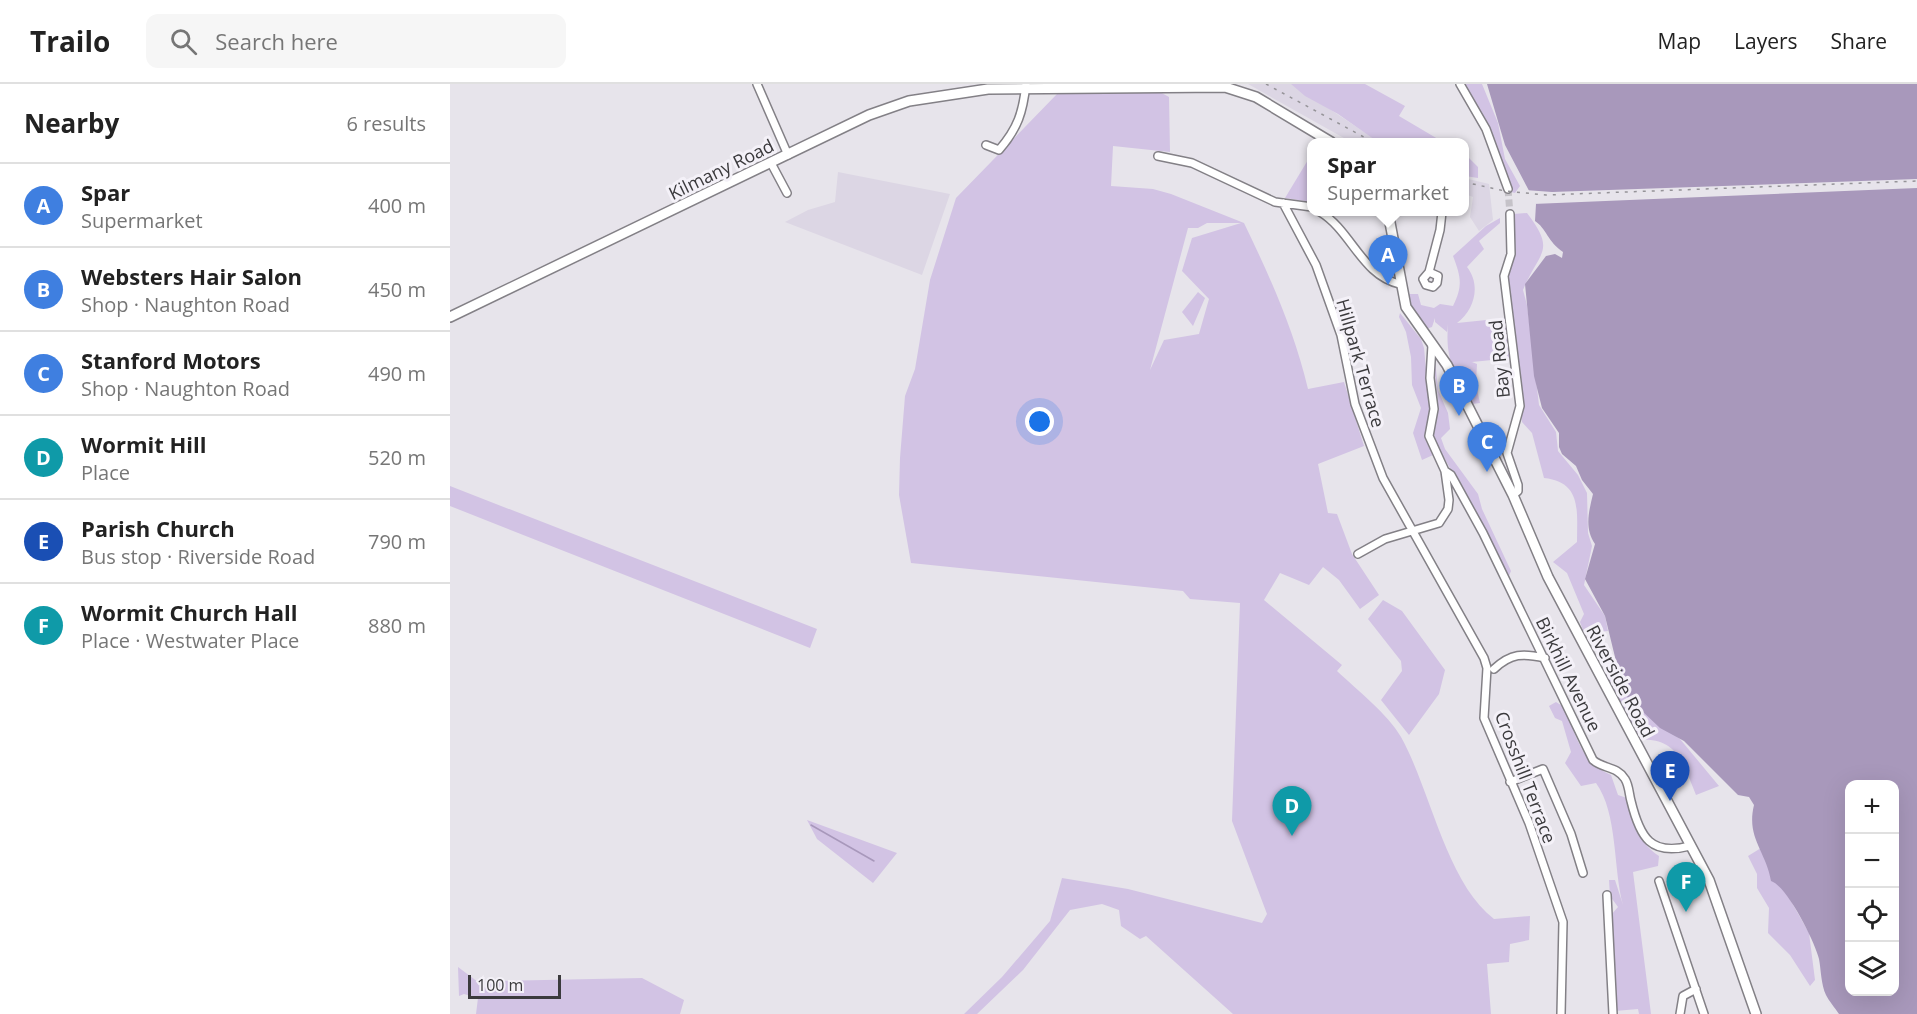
<!DOCTYPE html>
<meta charset="utf-8">
<style>
:root{--surface:#fff;--page:#f6f6f6;--text:#222;--muted:#767676;--line:#e0e0e0;--accent:#666d14}
body{margin:0;font-family:"Open Sans",sans-serif;background:var(--page);color:var(--text)}
.controls{position:absolute;right:18px;bottom:18px;display:grid;overflow:hidden;border-radius:12px;box-shadow:0 6px 24px #0002}
.controls button{width:54px;height:54px;display:grid;place-items:center;padding:0;border:0;border-bottom:2px solid var(--line);background:var(--surface);color:var(--text);font:30px sans-serif}
.scale{position:absolute;left:18px;bottom:15px;width:93px;box-sizing:border-box;padding-left:6px;border:3px solid #3b3a3d;border-top:0;font-size:16px;line-height:21px;white-space:nowrap;color:#3b3a3d;-webkit-text-stroke:4px #f4f1f8;paint-order:stroke}
.you{position:absolute;left:590px;top:338px;width:21px;height:21px;margin:-15px;border:4px solid #fff;border-radius:50%;background:#1a73e8;box-shadow:0 0 0 9px #1a73e833}
.badge{display:grid;place-items:center;width:39px;height:39px;border-radius:50%;background:var(--accent);color:#fff;font-size:20px;font-weight:700}
.pin{position:absolute;translate:-50% -50px;filter:drop-shadow(0 2px 3px #0008)}
.pin::after{content:'';position:absolute;top:32px;width:21px;height:18px;background:inherit;clip-path:polygon(0 0,100% 0,50% 100%)}
.popup{position:absolute;left:857px;top:54px;width:162px;height:78px;box-sizing:border-box;display:grid;place-content:center;border-radius:12px;background:var(--surface);filter:drop-shadow(0 2px 4px #0005);font-size:20px;white-space:nowrap;color:var(--muted)}
.popup b{font-size:22px;color:var(--text)}
.popup::after{content:'';position:absolute;left:50%;top:100%;margin-left:-12px;border:12px solid transparent;border-top-color:var(--surface)}
.list{margin:0;padding:0;list-style:none}
h2{display:flex;justify-content:space-between;align-items:center;height:78px;margin:0;padding:0 24px;font-size:26px}
h2 small{font-size:20px;font-weight:400;color:var(--muted)}
.list li{display:grid;grid-template-columns:39px 1fr auto;gap:18px;align-items:center;box-sizing:border-box;height:84px;padding:0 24px;border-top:2px solid var(--line)}
.list b{display:block;font-size:22px;white-space:nowrap}
.list p{margin:0;font-size:20px;white-space:nowrap;color:var(--muted)}
.list em{font-size:20px;font-style:normal;color:var(--muted)}
.icon{flex:none;width:33px;height:33px;fill:none;stroke:currentColor;stroke-width:2;stroke-linecap:round;stroke-linejoin:round}
.map{position:relative;flex:none;width:1467px;height:930px;overflow:hidden}
header{display:flex;align-items:center;gap:36px;box-sizing:border-box;height:84px;padding:0 30px;background:var(--surface);border-bottom:2px solid var(--line)}
header strong{font-size:28px}
nav{display:flex;gap:33px;margin-inline-start:auto;font-size:21px}
.search{width:420px;height:54px;background:var(--page);display:flex;align-items:center;gap:15px;box-sizing:border-box;padding:0 21px;border-radius:12px;color:var(--muted);font-size:22px}
main{display:flex}
aside{flex:1;background:var(--surface)}
.map>svg:first-child{display:block}
.built{fill:#dcd6e4}
.green{fill:#d2c3e4;fill-rule:evenodd}
.water{fill:#a898bb;fill-rule:evenodd}
.pier{fill:#e7e4eb}
.lines{fill:none;stroke-linecap:round;stroke-linejoin:round}
.stream{stroke:#a898bb;stroke-width:1.5}
.minor-tunnel{stroke:#c5c2c8;stroke-width:7;stroke-dasharray:7 3.5;stroke-linecap:butt}
.minor-casing{stroke:#838086;stroke-width:10}
.major-casing{stroke:#838086;stroke-width:12}
.minor{stroke:#fff;stroke-width:7}
.major{stroke:#fff;stroke-width:9}
.rail{stroke:#959398;stroke-width:1.5;stroke-dasharray:3 6;stroke-linecap:butt}
.labels{text-anchor:middle;dominant-baseline:central;stroke-width:6;stroke-linejoin:round;paint-order:stroke}
.street-label{font-size:18px;fill:#3b3a3d;stroke:#f4f1f8}
</style>
<header>
<strong>Trailo</strong>
<div class="search"><svg class="icon" aria-label="search" viewBox="0 0 24 24"><circle cx="10" cy="10" r="6"/><path d="M15 15l6 6"/></svg>Search here</div>
<nav><a>Map</a><a>Layers</a><a>Share</a></nav>
</header>
<main>
<aside>
<h2>Nearby<small>6 results</small></h2>
<ul class="list">
<li><span class="badge" style="background:#3f7fe0">A</span><div><b>Spar</b><p>Supermarket</p></div><em>400 m</em></li>
<li><span class="badge" style="background:#3f7fe0">B</span><div><b>Websters Hair Salon</b><p>Shop · Naughton Road</p></div><em>450 m</em></li>
<li><span class="badge" style="background:#3f7fe0">C</span><div><b>Stanford Motors</b><p>Shop · Naughton Road</p></div><em>490 m</em></li>
<li><span class="badge" style="background:#0f9aa8">D</span><div><b>Wormit Hill</b><p>Place</p></div><em>520 m</em></li>
<li><span class="badge" style="background:#1a4fb4">E</span><div><b>Parish Church</b><p>Bus stop · Riverside Road</p></div><em>790 m</em></li>
<li><span class="badge" style="background:#0f9aa8">F</span><div><b>Wormit Church Hall</b><p>Place · Westwater Place</p></div><em>880 m</em></li>
</ul>
</aside>
<div class="map">
<svg width="1467" height="930" viewBox="0 0 1467 930">
<rect width="100%" height="100%" fill="#e7e4eb"/>
<path class="built" d="M 798,0 L 842,0 L 929,58 L 901,58 Z
M 388,88 L 500,110 L 472,191 L 335,138 L 358,126 L 385,118 Z
M 1014,94 L 1039,100 L 1043,136 L 1029,147 L 1020,133 L 1023,113 L 1015,110 Z"/>
<path class="green" d="M 841,0 L 915,0 L 955,22 L 949,32 L 993,58 L 928,58 L 888,30 L 855,12 Z
M 1012,0 L 1032,0 L 1048,39 L 1055,75 L 1070,102 L 1065,109 L 1061,108 L 1038,46 Z
M 708,7 L 719,13 L 720,68 L 663,62 L 661,102 L 703,105 L 721,110 L 794,139 C 820,193 844,246 858,305 L 894,298 L 914,362 L 868,380 L 878,429 L 887,430 L 902,470 L 929,511 L 910,525 L 889,496 L 873,483 L 859,501 L 830,489 L 814,516 L 892,581 L 887,587 C 906,605 938,630 951,653 C 981,707 996,798 1044,835 L 1080,832 L 1079,856 L 1060,860 L 1059,878 L 1037,880 L 1041,930 L 783,930 L 696,852 L 690,855 L 671,842 L 669,826 L 652,820 L 620,826 L 573,886 L 527,930 L 514,930 L 552,893 L 600,837 L 612,794 L 678,805 L 812,839 L 817,830 L 782,737 L 790,519 L 740,515 L 733,507 L 461,479 L 449,411 L 450,374 L 455,312 L 465,285 L 480,196 L 506,114 L 607,10 ZM 757,139 L 791,139 L 742,154 L 732,187 L 759,215 L 749,250 L 714,256 L 700,286 L 738,144 L 748,144 Z
M 1015,70 L 1028,83 L 1028,94 L 1015,92 Z
M 861,71 L 861,118 L 835,114 Z
M 1077,129 C 1107,168 1089,167 1073,206 L 1077,221 L 1089,321 L 1106,348 L 1108,367 L 1128,391 L 1137,409 L 1138,449 L 1142,462 L 1134,501 L 1155,532 L 1158,547 L 1134,549 L 1130,538 L 1134,530 L 1117,489 L 1103,478 L 1127,458 C 1127,427 1132,398 1094,394 L 1082,349 L 1072,338 L 1069,295 L 1056,196 L 1063,130 Z
M 1050,134 L 1050,139 L 1029,157 L 1034,165 L 1017,183 C 1031,201 1025,225 1007,239 L 1056,234 L 1062,274 L 1022,278 L 1027,280 L 1026,300 L 1030,319 L 1022,320 C 1005,287 995,279 998,240 L 997,248 L 985,238 L 985,234 L 982,243 L 976,245 L 960,224 L 956,210 L 968,210 L 971,221 L 984,224 L 990,220 L 1003,222 C 1013,202 1011,193 1003,172 L 1036,142 Z
M 748,208 L 755,214 L 743,242 L 732,228 Z
M 950,229 L 971,255 L 974,264 L 980,327 L 975,355 L 983,371 L 972,376 L 963,349 L 971,324 L 962,301 L 961,273 L 956,248 L 949,233 Z
M 985,275 L 988,306 L 998,329 L 1000,345 L 991,354 L 995,365 L 1028,410 L 1032,425 L 1061,487 L 1058,494 L 1016,411 L 984,357 C 982,344 988,332 988,319 C 988,305 984,290 983,276 Z
M 0,402 L 367,545 L 360,564 L 0,422 Z
M 933,516 L 952,527 L 995,586 L 989,610 L 959,651 L 931,616 L 952,587 L 951,577 L 918,535 Z
M 1167,573 L 1207,638 L 1230,655 L 1269,702 L 1246,711 C 1234,682 1228,653 1190,656 L 1155,595 L 1160,577 Z
M 1106,618 L 1114,623 C 1126,650 1131,679 1161,691 L 1168,711 L 1177,714 C 1181,737 1189,759 1209,772 L 1208,782 L 1183,788 L 1201,930 L 1189,930 L 1188,925 L 1165,927 L 1161,831 L 1168,823 L 1160,812 L 1159,796 L 1165,796 L 1173,821 C 1163,785 1168,729 1146,699 L 1131,702 L 1115,679 L 1121,668 L 1112,637 L 1105,634 L 1099,622 Z
M 357,736 L 447,769 L 423,799 L 367,755 Z
M 1311,764 L 1359,849 L 1365,896 L 1360,902 L 1340,871 L 1318,849 L 1319,824 L 1307,804 L 1307,790 L 1298,772 Z
M 8,883 L 36,904 L 44,897 L 192,894 L 234,916 L 230,930 L 26,930 L 28,914 L 14,910 L 9,912 Z"/>
<path class="water" d="M 1037,0 L 1467,0 L 1467,930 L 1389,930 C 1385,924 1379,917 1376,911 C 1371,901 1371,885 1369,875 C 1365,858 1337,802 1321,797 C 1316,767 1296,754 1304,721 L 1299,713 L 1288,711 L 1234,657 L 1210,644 L 1174,610 L 1155,532 L 1135,495 L 1145,460 C 1134,444 1139,427 1143,410 L 1132,396 L 1126,382 L 1112,370 L 1109,363 L 1109,349 L 1092,324 L 1084,292 L 1075,200 L 1096,172 L 1105,170 L 1112,174 L 1113,168 C 1098,158 1096,144 1085,137 L 1086,120 L 1055,61 ZM 1400,700 L 1444,700 L 1444,908 L 1400,908 Z"/>
<path class="pier" d="M 1467,95 L 1467,104 L 1083,120 L 1075,106 L 1102,108 Z"/>
<g class="lines">
<path class="stream" d="M 361,741 L 424,777"/>
<path class="minor-tunnel" d="M 1058,105 L 1060,130"/>
<defs>
<path id="minor" d="M 307,0 L 338,71
M 1010,0 L 1036,45 L 1058,105
M 536,61 L 549,66 C 568,44 573,28 576,0
M 708,72 L 742,79 L 825,118 L 862,123
M 321,79 L 337,109
M 833,119 L 866,181 L 891,251 L 905,320 L 933,394 L 1034,574 L 1037,584 L 1034,634 L 1079,739 L 1113,838 L 1111,930
M 870,128 C 901,146 912,192 950,200
M 1060,130 L 1061,170 L 1054,192 L 1070,322 L 1057,369 L 1068,401 L 1068,407 L 1063,411
M 979,188 L 988,192 L 987,199 L 983,203 L 976,201 L 973,195 L 979,188 L 990,146 L 992,128
M 995,387 L 1001,391 L 1033,449 L 1143,676 C 1153,685 1167,682 1175,695 C 1179,701 1179,710 1181,717 C 1190,754 1201,772 1240,762
M 908,470 L 935,455 L 989,439 L 998,425 L 999,416 L 995,387 L 979,352 L 984,325 L 980,294 L 982,261
M 1044,585 C 1061,569 1073,569 1095,574
M 1060,698 L 1093,685 L 1121,750 L 1133,789
M 1209,797 L 1254,930
M 1157,811 L 1163,930
M 1230,930 L 1233,912 L 1246,905"/>
<path id="major" d="M 938,128 L 956,223 L 997,281 L 1063,411 L 1098,493 L 1259,796 L 1306,930
M 0,233 L 419,31 L 459,17 L 538,5 L 775,3 L 806,13 L 881,58"/>
</defs>
<use href="#minor" class="minor-casing"/>
<use href="#major" class="major-casing"/>
<use href="#minor" class="minor"/>
<use href="#major" class="major"/>
<path class="rail" d="M 816,0 L 923,58
M 1014,98 L 1055,107 L 1096,111 L 1467,97"/>
</g>
<g class="labels">
<g class="street-label">
<text transform="translate(271 85) rotate(-26)">Kilmany Road</text>
<text transform="translate(1049 275) rotate(-96)">Bay Road</text>
<text transform="translate(911 279) rotate(74)">Hillpark Terrace</text>
<text transform="translate(1119 590) rotate(64)">Birkhill Avenue</text>
<text transform="translate(1171 597) rotate(62)">Riverside Road</text>
<text transform="translate(1076 693) rotate(69)">Crosshill Terrace</text>
</g>
</g>
</svg>
<div class="controls">
<button>+</button>
<button>−</button>
<button><svg class="icon" aria-label="locate" viewBox="0 0 24 24"><circle cx="12" cy="12" r="6"/><path d="M12 2v4M12 18v4M2 12h4M18 12h4"/></svg></button>
<button><svg class="icon" aria-label="layers" viewBox="0 0 24 24"><path d="M12 4l9 5-9 5-9-5zM3 14l9 5 9-5"/></svg></button>
</div>
<div class="scale">100 m</div>
<div class="you"></div>
<div class="pin badge" style="left:938px;top:201px;background:#3f7fe0">A</div>
<div class="popup"><b>Spar</b>Supermarket</div>
<div class="pin badge" style="left:1009px;top:332px;background:#3f7fe0">B</div>
<div class="pin badge" style="left:1037px;top:388px;background:#3f7fe0">C</div>
<div class="pin badge" style="left:842px;top:752px;background:#0f9aa8">D</div>
<div class="pin badge" style="left:1220px;top:717px;background:#1a4fb4">E</div>
<div class="pin badge" style="left:1236px;top:828px;background:#0f9aa8">F</div>
</div>
</main>
